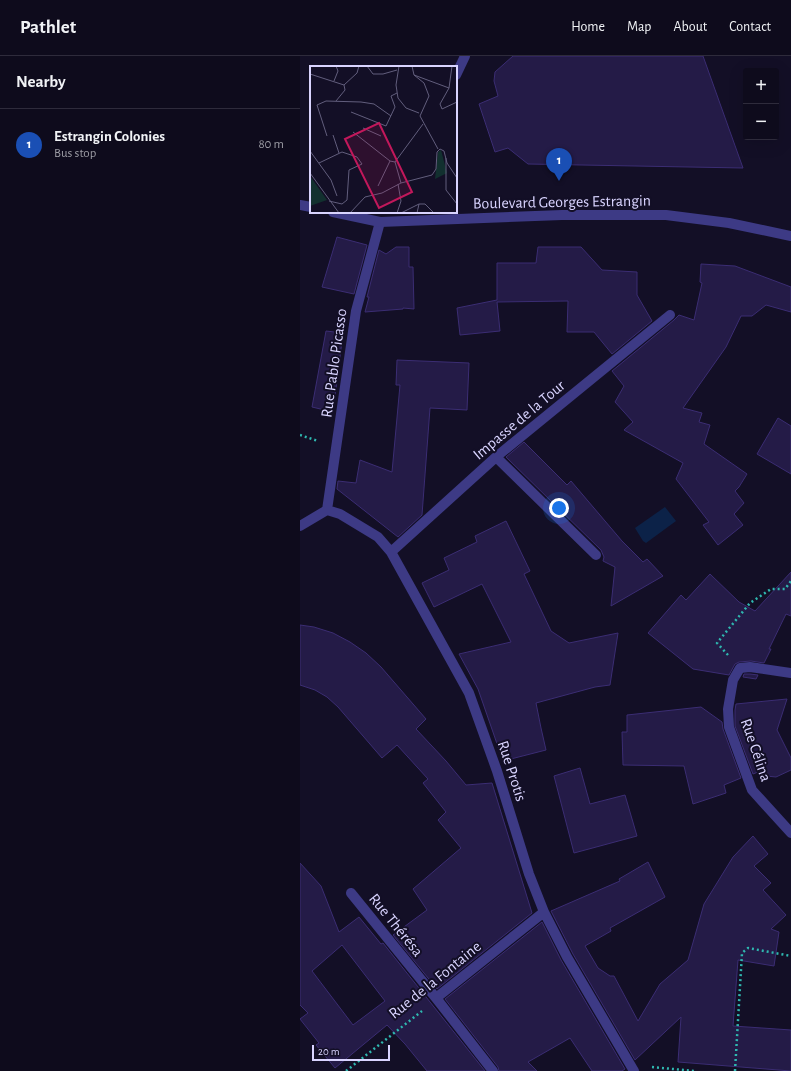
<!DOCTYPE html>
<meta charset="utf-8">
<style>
:root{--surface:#0e0b1c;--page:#1c1929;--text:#f1f3f6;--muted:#9b9ba3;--line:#2e2b3b;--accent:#00e5ff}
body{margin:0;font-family:"Alegreya Sans",sans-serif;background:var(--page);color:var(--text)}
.controls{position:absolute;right:12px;top:12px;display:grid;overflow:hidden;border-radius:4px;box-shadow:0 4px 16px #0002}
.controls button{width:36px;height:36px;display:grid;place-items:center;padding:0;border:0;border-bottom:1px solid var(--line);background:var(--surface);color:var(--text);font:20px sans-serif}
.scale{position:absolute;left:12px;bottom:10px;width:78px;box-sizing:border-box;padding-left:4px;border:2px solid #d9d4ff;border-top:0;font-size:11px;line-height:14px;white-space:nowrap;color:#d9d4ff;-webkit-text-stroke:3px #130f26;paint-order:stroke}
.you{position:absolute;left:259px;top:452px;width:14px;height:14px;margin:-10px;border:3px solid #fff;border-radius:50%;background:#1a73e8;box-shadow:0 0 0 6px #1a73e833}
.badge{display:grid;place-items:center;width:26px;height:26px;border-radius:50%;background:var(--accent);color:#fff;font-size:13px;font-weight:700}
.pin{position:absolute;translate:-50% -33px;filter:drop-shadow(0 1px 2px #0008)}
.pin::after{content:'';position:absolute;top:21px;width:14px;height:12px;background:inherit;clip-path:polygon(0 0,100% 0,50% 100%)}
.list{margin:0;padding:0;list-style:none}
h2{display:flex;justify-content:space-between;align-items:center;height:52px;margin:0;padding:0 16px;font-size:17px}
h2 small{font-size:13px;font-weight:400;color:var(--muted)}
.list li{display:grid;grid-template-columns:26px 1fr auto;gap:12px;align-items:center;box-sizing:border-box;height:72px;padding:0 16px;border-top:1px solid var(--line)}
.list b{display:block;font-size:15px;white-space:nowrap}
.list p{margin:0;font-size:13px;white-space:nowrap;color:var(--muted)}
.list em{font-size:13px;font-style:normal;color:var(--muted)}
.map{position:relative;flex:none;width:491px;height:1015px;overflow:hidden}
header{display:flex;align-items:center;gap:24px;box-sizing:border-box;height:56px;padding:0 20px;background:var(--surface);border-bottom:1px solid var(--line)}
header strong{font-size:19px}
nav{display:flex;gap:22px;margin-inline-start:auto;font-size:14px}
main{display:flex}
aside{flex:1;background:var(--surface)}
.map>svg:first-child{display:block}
.water{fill:#0c2248}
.building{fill:#241b47;stroke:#3b2d73;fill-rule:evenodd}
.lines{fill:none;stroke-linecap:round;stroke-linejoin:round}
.path{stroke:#2fb8b0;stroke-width:2.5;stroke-dasharray:2 3;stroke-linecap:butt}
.minor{stroke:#3d3a85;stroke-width:10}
.tertiary{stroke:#3d3a85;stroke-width:10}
.labels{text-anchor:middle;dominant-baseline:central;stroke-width:4;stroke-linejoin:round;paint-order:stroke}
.street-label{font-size:16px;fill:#d9d4ff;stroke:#130f26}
.inset-road{fill:none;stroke:#625e7d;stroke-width:1}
.view{fill:#c2185b;fill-opacity:0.15;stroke:#c2185b;stroke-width:2}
.inset-edge{fill:none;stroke:#d9d4ff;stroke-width:2}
</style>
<header>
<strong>Pathlet</strong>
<nav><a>Home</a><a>Map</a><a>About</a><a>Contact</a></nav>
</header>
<main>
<aside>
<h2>Nearby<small></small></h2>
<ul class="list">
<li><span class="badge" style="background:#1a4fb4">1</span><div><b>Estrangin Colonies</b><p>Bus stop</p></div><em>80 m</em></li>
</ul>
</aside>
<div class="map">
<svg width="491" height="1015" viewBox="0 0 491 1015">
<rect width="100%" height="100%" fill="#130f26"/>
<path class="water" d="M 365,451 L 376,465 L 346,487 L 343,485 L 335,472 Z"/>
<path class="building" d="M 213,0 L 403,0 L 443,112 L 228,108 L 208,92 L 195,96 L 179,48 L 198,40 L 194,25 L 195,16 Z
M 37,181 L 67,189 L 54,238 L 22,231 Z
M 96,191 L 109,191 L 109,211 L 113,211 L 114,253 L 103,252 L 103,253 L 65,256 L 69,241 L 67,241 L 79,194 L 86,198 Z
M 238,191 L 281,191 L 302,214 L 337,216 L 337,239 L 352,265 L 312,298 L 294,276 L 267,276 L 268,245 L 197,246 L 200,275 L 160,279 L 157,252 L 197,244 L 197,207 L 236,207 Z
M 401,208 L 435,210 L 491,231 L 491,256 L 466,249 L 452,260 L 441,260 L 426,291 L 383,352 L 402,357 L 399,366 L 410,369 L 404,388 L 447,418 L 439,431 L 435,435 L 444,447 L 434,458 L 443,469 L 418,489 L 403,469 L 409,466 L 376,423 L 383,407 L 324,374 L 333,366 L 315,346 L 324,330 L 312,315 L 374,264 L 379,259 L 394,264 L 402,227 L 400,226 Z
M 26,275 L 43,277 L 33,356 L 12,351 Z
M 97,304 L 169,307 L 167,354 L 130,352 L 122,459 L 98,481 L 37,433 L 38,425 L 56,427 L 60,404 L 92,416 L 100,329 L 96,329 Z
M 478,362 L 491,370 L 491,418 L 457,398 Z
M 224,386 L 267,429 L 271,425 L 322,485 L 343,506 L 347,503 L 363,520 L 311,550 L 315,511 L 303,505 L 304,501 L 301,494 L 206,401 Z
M 206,465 L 230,515 L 224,518 L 251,575 L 269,587 L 318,577 L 310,629 L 295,631 L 236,647 L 241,672 L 246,694 L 203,705 L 178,633 L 159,598 L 211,586 L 182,528 L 134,551 L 122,527 L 149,514 L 144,502 L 177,486 L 175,480 Z
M 491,516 L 491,560 L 486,558 L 469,593 L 471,593 L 464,607 L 451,605 L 439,606 L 435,608 L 429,619 L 393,613 L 348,577 L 381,539 L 386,544 L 410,518 L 439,546 L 455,555 Z
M 0,569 L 14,571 L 33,577 L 50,586 L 66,597 L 81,611 L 126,663 L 116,673 L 146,705 L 166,729 L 192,727 L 232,857 L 137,933 L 93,879 L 127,854 L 113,833 L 161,792 L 138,764 L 146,756 L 123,727 L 128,723 L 97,689 L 82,702 L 38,651 L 27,641 L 15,634 L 0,629 Z
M 444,618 L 450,618 L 458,619 L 456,623 L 443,621 Z
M 487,643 L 477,674 L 491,702 L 491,714 L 476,721 L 466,720 L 463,714 L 453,718 L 435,670 L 435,654 L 436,648 Z
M 401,651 L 422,666 L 423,673 L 441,722 L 424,729 L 426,737 L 393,748 L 384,710 L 323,709 L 322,676 L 327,676 L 327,659 Z
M 280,712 L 290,748 L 325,739 L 337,780 L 274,797 L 254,720 Z
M 453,780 L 468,798 L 454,810 L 471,827 L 463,834 L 486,859 L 471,873 L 479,876 L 474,910 L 438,904 L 433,970 L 491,974 L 491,1015 L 378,1006 L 381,961 L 335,1004 L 273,898 L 251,855 L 320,825 L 319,823 L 348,806 L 365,841 L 310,872 L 311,875 L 285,890 L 298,912 L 310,920 L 314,920 L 338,965 L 360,928 L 388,904 L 404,848 L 433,801 Z
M 0,807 L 21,830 L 39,876 L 59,861 L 81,888 L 83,887 L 185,1015 L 127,1015 L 105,988 L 87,969 L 35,1012 L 16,989 L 19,987 L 0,963 L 8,957 L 0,949 ZM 42,889 L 85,945 L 53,969 L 12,915 Z
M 242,866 L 261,904 L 325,1013 L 322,1015 L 292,1015 L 270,982 L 228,1006 L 237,1015 L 199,1015 L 198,1011 L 145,943 Z"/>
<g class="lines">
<path class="path" d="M 0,379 L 18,385
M 428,599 L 417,587 L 450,547 L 471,533 L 485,533 L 491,525
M 352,1011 L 394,1015
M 46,1015 L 122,955
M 435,1015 L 442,897 L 448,892 L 491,900"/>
<path class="minor" d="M 156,19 L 165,0
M 196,401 L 296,499
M 27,454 L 40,458 L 78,481 L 91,496 L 169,637 L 197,715 L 229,818 L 244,856 L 267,901 L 334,1015
M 27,454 L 56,255 L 80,166
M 0,470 L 27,454
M 91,496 L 196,401 L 370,259
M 491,617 L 450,611 L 440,612 L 433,624 L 428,653 L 429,671 L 452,734 L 491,777
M 51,837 L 136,942 L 193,1015
M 136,942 L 244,856"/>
<path class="tertiary" d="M 0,149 L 11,151
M 33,156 L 80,166 L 262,159 L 366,159 L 429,167 L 491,180"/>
</g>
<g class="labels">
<g class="street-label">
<text transform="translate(262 146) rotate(-1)">Boulevard Georges Estrangin</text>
<text transform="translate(34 307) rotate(-82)">Rue Pablo Picasso</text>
<text transform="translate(219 364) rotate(-40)">Impasse de la Tour</text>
<text transform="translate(456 694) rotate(71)">Rue Célina</text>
<text transform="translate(212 715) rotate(72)">Rue Protis</text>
<text transform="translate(96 869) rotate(51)">Rue Thérésa</text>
<text transform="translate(135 924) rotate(-39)">Rue de la Fontaine</text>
</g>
</g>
<g transform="translate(10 10)">
<rect width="147" height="147" fill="#130f26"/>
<path d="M 131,84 L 137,107 L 125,113 L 128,86 ZM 0,110 L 17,134 L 0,140 Z" fill="#12302f"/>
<path class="inset-road" d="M 57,0 L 63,8 L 73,8 L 87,4M 89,0 L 86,19 L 88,32 L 96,42 L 109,47M 102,0 L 104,9 L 114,17 L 119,30 L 110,50 L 128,83M 142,0 L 139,22 L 130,38 L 132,43 L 147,36M 0,8 L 34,19 L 35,24 L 26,35M 104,9 L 139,22M 24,15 L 28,5 L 26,0M 34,19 L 47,7 L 49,0M 7,39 L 16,35 L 51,36 L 64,38 L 81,50M 7,39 L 17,70M 41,46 L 76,60 L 85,41 L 81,30 L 87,27M 53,62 L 71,70M 43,66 L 80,95 L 85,96M 23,69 L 29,87M 0,85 L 21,114 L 27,130M 136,92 L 136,124 L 147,138M 85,96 L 113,58M 85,96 L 91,117M 9,97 L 32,86 L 47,91 L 52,98 L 39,104 L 37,134 L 32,138 L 19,135M 0,107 L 29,147M 68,120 L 80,95M 109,138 L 115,138 L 124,147M 40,147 L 55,131 L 72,127 L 91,117 L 122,109 L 126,103 L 127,86 L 130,83 L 134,85 L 137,97 L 147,112M 87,147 L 91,135 L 88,118M 91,147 L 109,138 L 107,147"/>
<path class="view" d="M 69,57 L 102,126 L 69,142 L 35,73 Z"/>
<rect width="147" height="147" class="inset-edge"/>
</g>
</svg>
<div class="controls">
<button>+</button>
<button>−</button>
</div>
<div class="scale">20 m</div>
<div class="you"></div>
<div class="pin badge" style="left:259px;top:125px;background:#1a4fb4">1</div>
</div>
</main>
